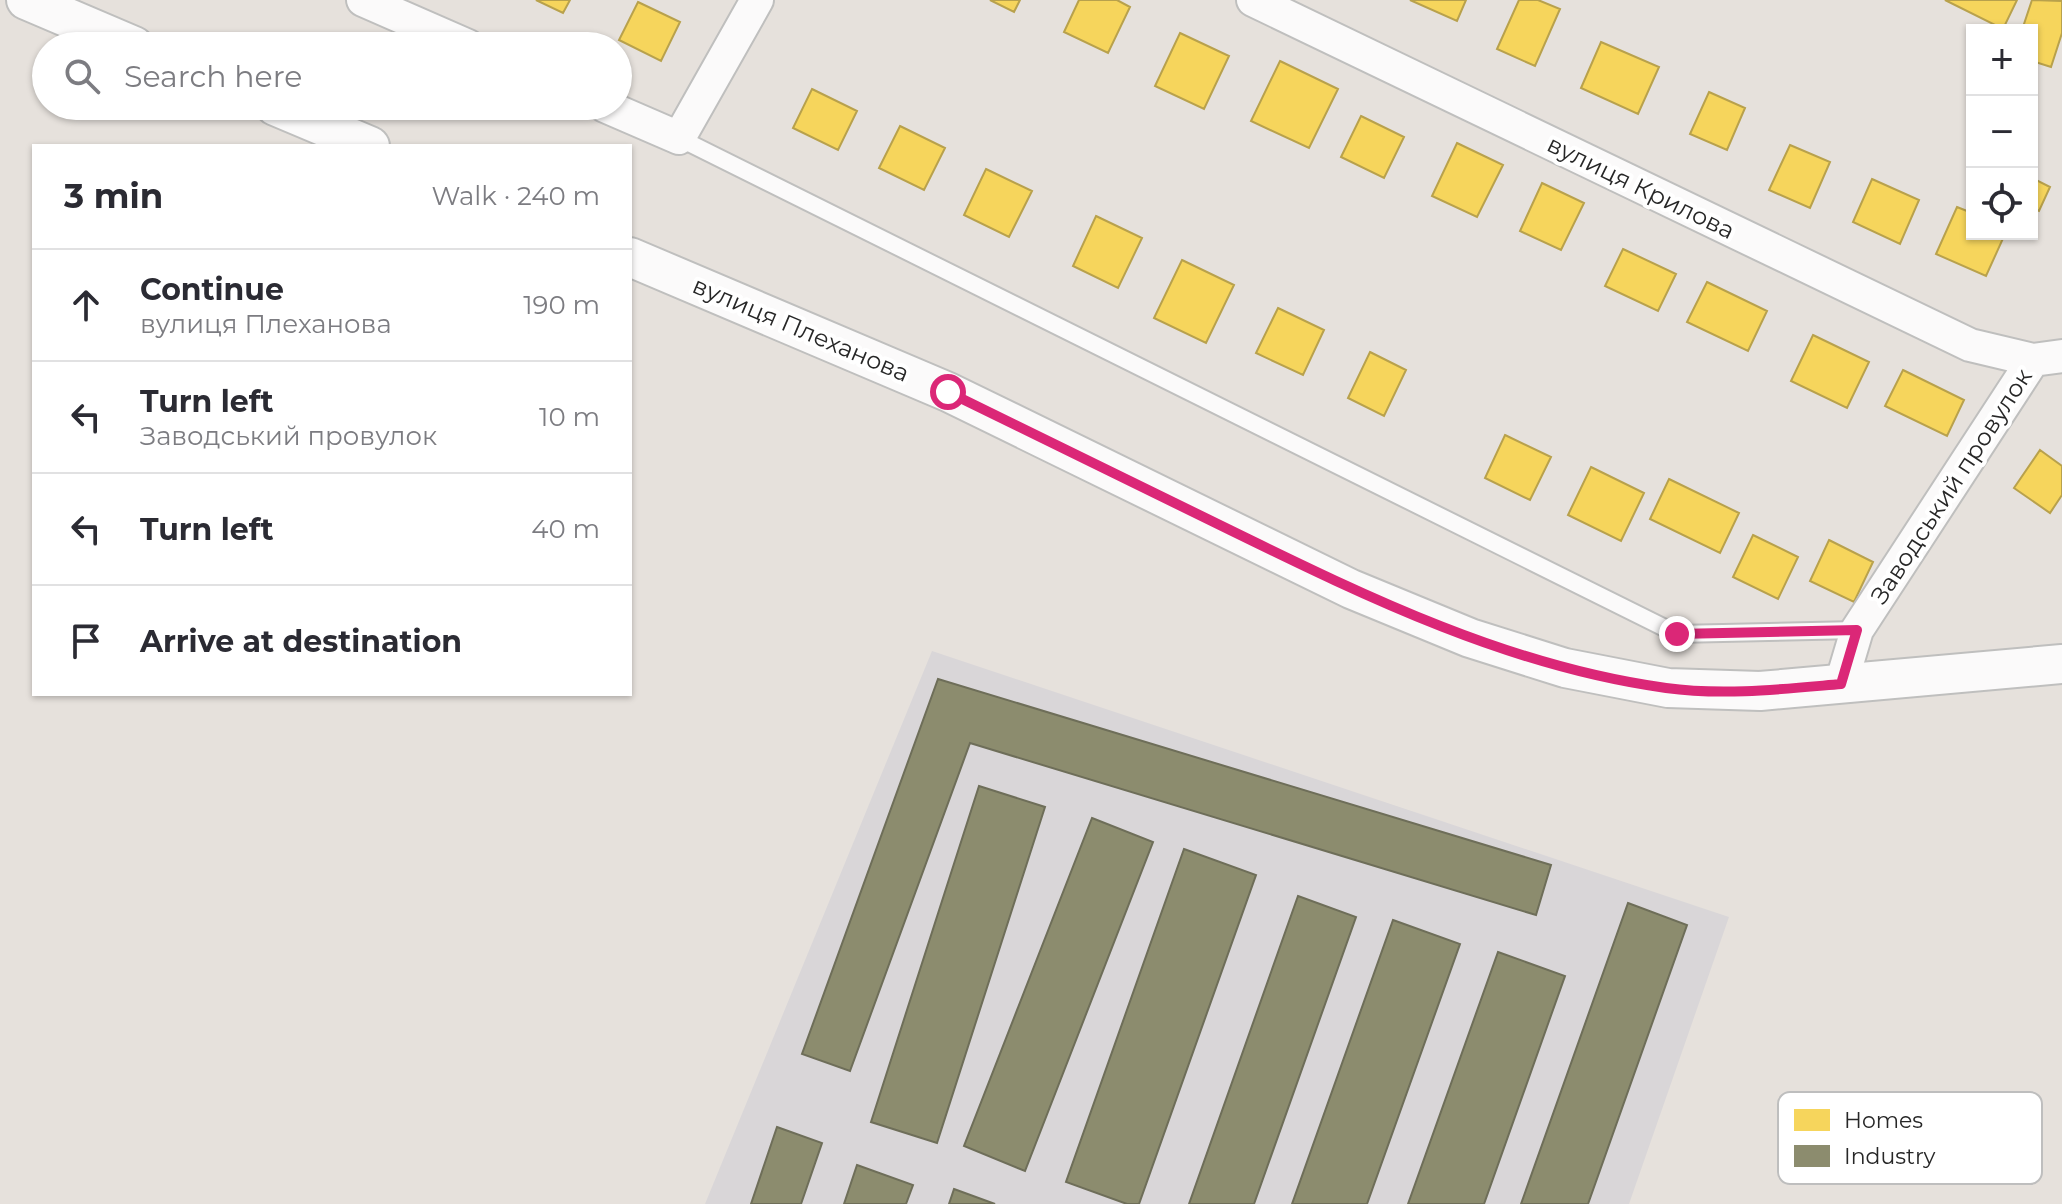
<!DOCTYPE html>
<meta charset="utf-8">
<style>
:root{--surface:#fff;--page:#f7f7f7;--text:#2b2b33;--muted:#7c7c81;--line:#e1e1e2}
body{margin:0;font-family:Montserrat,sans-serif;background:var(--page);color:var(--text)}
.controls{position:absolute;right:24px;top:24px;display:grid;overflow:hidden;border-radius:0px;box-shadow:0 2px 6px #0004}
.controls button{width:72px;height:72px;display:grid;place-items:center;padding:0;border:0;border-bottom:2px solid var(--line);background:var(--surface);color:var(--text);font:40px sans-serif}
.stop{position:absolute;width:24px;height:24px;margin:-18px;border:6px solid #db2777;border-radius:50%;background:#fff}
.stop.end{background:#db2777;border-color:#fff;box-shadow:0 2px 8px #0008}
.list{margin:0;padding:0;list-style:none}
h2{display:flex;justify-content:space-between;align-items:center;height:104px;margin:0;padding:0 32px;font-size:34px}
h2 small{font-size:26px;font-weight:400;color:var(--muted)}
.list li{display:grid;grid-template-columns:52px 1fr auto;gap:24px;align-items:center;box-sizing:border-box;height:112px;padding:0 32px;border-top:2px solid var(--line)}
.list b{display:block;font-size:30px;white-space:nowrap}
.list p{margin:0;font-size:26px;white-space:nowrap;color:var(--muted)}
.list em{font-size:26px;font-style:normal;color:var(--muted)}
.icon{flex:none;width:44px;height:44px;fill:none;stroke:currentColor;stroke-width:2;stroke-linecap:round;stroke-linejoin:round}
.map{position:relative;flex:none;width:2062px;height:1204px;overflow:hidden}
.search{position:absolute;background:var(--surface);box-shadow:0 2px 6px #0004;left:32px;top:32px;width:600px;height:88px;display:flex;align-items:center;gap:20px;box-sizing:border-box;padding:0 28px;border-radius:44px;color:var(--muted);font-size:30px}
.panel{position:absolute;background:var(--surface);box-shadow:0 2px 6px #0004;left:32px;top:144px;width:600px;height:552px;border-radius:0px}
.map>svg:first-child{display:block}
.industrial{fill:#d9d6d8}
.homes{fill:#f6d55c;stroke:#b8a14c;stroke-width:2}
.industry{fill:#8c8c6e;stroke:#6e6e59;stroke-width:2}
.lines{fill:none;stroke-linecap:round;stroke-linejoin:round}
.service-casing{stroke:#bfbfbe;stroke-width:20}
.minor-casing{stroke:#bfbfbe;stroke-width:36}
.tertiary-casing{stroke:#bfbfbe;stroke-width:42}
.service{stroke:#fbfafa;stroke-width:16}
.minor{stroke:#fbfafa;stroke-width:32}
.tertiary{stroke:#fbfafa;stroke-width:38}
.route{stroke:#db2777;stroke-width:10}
.labels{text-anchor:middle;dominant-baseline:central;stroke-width:8;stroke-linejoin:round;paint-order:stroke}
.street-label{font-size:24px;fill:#272727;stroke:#fff}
.key{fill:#fff;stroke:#bebebe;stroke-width:2}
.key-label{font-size:22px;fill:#272727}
</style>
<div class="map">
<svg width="2062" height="1204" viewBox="0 0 2062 1204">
<rect width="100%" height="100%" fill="#e6e1dc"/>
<path class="industrial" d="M 932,651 L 1729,917 L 1629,1204 L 705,1204 Z"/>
<path class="homes" d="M 536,0 L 570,0 L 563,13 Z
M 990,0 L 1020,0 L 1014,12 Z
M 1079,0 L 1117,0 L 1130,7 L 1108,53 L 1064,32 Z
M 1410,0 L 1466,0 L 1457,21 Z
M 1519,0 L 1538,0 L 1560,9 L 1535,66 L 1497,49 Z
M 1945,0 L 2017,0 L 2003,29 Z
M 2032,0 L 2062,1 L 2062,33 L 2051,67 L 2032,61 L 2032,30 L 2022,30 Z
M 638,2 L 680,22 L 661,61 L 619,40 Z
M 1180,33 L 1229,56 L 1204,109 L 1155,86 Z
M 1601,42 L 1659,67 L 1638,114 L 1581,88 Z
M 1280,61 L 1338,89 L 1309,148 L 1251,121 Z
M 812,89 L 857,111 L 838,150 L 793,128 Z
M 1709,92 L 1745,108 L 1727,150 L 1690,134 Z
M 1361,116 L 1404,137 L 1384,178 L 1341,157 Z
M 900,126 L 945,148 L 924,190 L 879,168 Z
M 1457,143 L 1503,165 L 1477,217 L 1432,196 Z
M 1790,145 L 1830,162 L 1810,208 L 1769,190 Z
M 986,169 L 1032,191 L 1009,237 L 964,215 Z
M 2032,178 L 2050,187 L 2039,211 L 2032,208 Z
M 1872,179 L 1919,200 L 1900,244 L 1853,222 Z
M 1542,183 L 1584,203 L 1561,250 L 1520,231 Z
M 1957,207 L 1972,213 L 1972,234 L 2005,234 L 1986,276 L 1936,254 Z
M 1096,216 L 1142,238 L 1118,288 L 1073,266 Z
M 1623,249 L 1676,274 L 1658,311 L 1605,286 Z
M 1182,260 L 1234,285 L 1206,343 L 1154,318 Z
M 1707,282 L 1767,311 L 1748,351 L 1687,322 Z
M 1278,308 L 1324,330 L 1303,375 L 1256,353 Z
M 1813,335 L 1869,362 L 1847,408 L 1791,381 Z
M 1370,352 L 1406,370 L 1384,416 L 1348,398 Z
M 1903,370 L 1964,400 L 1947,436 L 1885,406 Z
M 1505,435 L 1551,457 L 1530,500 L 1485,478 Z
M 2040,450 L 2062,466 L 2062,495 L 2050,513 L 2014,488 Z
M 1591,467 L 1644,493 L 1621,541 L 1568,515 Z
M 1669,479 L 1739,513 L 1720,553 L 1650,519 Z
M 1753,535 L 1798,557 L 1778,599 L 1733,577 Z
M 1829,540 L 1873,562 L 1854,602 L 1810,581 Z"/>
<path class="industry" d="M 938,679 L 1551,865 L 1536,915 L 970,743 L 850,1071 L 802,1054 Z
M 979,786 L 1045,807 L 937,1143 L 871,1122 Z
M 1092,818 L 1153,842 L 1025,1171 L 964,1146 Z
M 1184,849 L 1256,875 L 1139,1204 L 1127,1204 L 1066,1182 Z
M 1298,896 L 1356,917 L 1254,1204 L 1189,1204 Z
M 1628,903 L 1687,925 L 1588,1204 L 1521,1204 Z
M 1393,920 L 1460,944 L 1367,1204 L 1292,1204 Z
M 1498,952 L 1565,976 L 1484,1204 L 1408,1204 Z
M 777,1127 L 822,1143 L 801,1204 L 751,1204 Z
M 857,1165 L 913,1185 L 906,1204 L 844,1204 Z
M 954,1189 L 995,1204 L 949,1204 Z"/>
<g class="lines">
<defs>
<path id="service" d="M 679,138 L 1677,634 L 1857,630"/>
<path id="minor" d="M 363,0 L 468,46
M 1253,0 L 1970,345 L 2033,360
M 605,106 L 679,138 L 757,0
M 1841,684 L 1857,630 L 2033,360 L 2062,356"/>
<path id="tertiary" d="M 26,0 L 134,46
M 275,106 L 370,146
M 630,257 L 948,392 L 1351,589 L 1470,638 L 1565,668 L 1668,688 L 1760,691 L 2062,664"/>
</defs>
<use href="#service" class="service-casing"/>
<use href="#minor" class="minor-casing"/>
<use href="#tertiary" class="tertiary-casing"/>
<use href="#service" class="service"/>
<use href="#minor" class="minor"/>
<use href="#tertiary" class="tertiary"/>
</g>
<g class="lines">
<path class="route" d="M 948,392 C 1042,438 1136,484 1230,530 C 1369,598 1511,667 1666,688 C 1724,696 1784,689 1841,684 L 1857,630 L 1677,634"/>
</g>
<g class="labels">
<g class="street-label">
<text transform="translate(1641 187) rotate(26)">вулиця Крилова</text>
<text transform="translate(801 329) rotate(23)">вулиця Плеханова</text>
<text transform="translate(1951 486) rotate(-57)">Заводський провулок</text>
</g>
</g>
<rect x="1778" y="1092" width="264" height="92" rx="12" class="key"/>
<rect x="1794" y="1109" width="36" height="22" fill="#f6d55c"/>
<rect x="1794" y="1145" width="36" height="22" fill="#8c8c6e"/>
<g class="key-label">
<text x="1844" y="1128">Homes</text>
<text x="1844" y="1164">Industry</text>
</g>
</svg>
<div class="controls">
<button>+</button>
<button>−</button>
<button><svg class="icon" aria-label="locate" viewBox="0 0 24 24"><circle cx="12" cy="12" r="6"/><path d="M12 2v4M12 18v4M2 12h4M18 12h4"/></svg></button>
</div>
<div class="stop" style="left:948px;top:392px"></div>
<div class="stop end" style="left:1677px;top:634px"></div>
<div class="search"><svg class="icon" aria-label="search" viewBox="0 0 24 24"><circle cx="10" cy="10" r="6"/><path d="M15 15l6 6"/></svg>Search here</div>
<section class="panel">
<h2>3 min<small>Walk · 240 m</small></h2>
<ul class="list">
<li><svg class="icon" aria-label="ahead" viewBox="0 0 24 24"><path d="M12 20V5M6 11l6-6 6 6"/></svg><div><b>Continue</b><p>вулиця Плеханова</p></div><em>190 m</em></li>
<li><svg class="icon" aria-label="left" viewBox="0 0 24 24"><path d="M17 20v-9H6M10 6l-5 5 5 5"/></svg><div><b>Turn left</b><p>Заводський провулок</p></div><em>10 m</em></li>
<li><svg class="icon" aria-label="left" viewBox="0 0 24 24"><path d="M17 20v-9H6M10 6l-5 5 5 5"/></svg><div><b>Turn left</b></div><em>40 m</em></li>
<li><svg class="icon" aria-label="arrive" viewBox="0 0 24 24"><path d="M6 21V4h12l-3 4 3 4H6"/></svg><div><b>Arrive at destination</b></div></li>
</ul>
</section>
</div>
